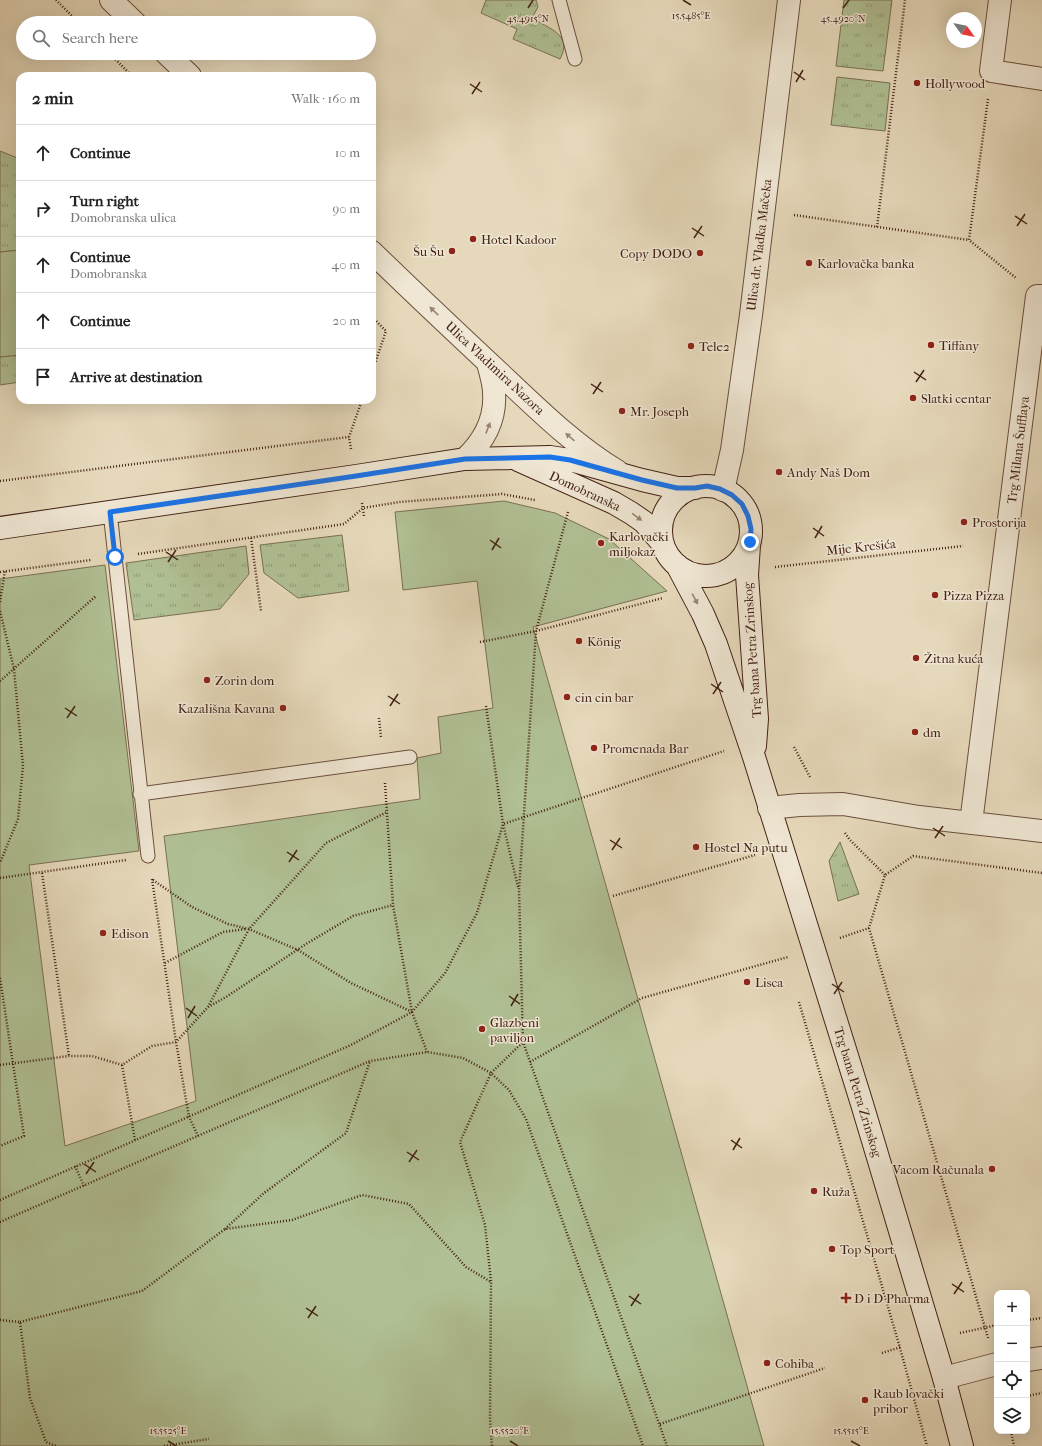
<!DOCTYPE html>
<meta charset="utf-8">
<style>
:root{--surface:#fff;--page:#f2f2f2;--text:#222;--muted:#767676;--line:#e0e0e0}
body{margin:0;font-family:"IM FELL French Canon",serif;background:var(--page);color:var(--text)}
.controls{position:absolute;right:12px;bottom:12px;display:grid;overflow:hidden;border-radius:8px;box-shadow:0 4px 16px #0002}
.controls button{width:36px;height:36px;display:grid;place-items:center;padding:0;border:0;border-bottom:1px solid var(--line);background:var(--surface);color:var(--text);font:20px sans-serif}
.compass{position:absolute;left:946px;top:12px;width:36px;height:36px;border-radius:50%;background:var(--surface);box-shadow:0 4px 16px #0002;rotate:123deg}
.stop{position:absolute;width:12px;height:12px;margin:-9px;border:3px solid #1a73e8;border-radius:50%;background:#fff}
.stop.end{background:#1a73e8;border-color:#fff;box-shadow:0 1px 4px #0008}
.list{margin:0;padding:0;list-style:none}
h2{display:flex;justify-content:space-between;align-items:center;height:52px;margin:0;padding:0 16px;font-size:17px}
h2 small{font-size:13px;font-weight:400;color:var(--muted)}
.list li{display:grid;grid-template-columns:26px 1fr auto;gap:12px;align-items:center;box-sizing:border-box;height:56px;padding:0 16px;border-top:1px solid var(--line)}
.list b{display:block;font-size:15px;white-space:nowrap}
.list p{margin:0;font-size:13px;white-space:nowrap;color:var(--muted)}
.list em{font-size:13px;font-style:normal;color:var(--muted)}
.icon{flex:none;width:22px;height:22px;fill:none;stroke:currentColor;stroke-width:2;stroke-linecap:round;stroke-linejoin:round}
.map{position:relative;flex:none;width:1042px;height:1446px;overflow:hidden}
.search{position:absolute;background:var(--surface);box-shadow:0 4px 16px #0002;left:16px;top:16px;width:360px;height:44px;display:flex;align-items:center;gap:10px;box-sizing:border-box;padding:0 14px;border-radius:22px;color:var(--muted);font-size:15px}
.panel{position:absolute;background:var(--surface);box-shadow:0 4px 16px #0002;left:16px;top:72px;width:360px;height:332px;border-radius:12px}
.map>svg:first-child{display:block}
.grass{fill:url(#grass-tufts);stroke:#7a7054}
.park{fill:#b0c094;stroke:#7a7054}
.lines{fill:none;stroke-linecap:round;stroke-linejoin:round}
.service-casing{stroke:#6c4f3e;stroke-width:15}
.minor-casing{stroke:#6c4f3e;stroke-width:24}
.secondary-casing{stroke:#432115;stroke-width:24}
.path{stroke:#432115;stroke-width:2.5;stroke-dasharray:1 2;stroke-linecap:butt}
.service{stroke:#efe6d3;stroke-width:13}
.minor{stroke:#efe6d3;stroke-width:22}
.secondary{stroke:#efe6d3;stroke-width:22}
.oneway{fill:#998474}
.route{stroke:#1a73e8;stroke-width:5}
.ticks{fill:none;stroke:#432115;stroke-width:1.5}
.poi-dot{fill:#8f2418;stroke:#efe6d3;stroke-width:1.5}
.labels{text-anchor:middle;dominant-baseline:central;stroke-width:3;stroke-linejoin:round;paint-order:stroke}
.poi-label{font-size:13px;fill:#432115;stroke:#efe6d3;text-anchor:start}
.street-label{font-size:13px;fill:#432115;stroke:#efe6d3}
.ticks-label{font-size:10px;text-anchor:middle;fill:#432115;stroke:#efe6d3;stroke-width:3;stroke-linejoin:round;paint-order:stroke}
</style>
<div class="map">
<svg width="1042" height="1446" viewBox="0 0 1042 1446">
<defs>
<pattern id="grass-tufts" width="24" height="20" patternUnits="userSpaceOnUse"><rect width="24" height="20" fill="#b0c094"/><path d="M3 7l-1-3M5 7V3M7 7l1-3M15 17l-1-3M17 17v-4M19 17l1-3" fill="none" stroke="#919c78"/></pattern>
</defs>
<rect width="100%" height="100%" fill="#e6d9bb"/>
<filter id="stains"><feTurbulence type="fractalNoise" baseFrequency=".005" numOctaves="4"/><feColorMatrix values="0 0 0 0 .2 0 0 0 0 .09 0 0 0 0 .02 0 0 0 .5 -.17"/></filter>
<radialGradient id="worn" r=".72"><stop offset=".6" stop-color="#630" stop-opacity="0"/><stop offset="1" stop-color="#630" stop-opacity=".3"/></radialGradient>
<path class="grass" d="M 486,0 L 536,0 L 538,7 L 532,18 C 550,29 573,35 560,59 L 513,39 L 517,29 L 481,13 Z
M 844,0 L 892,0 L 883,71 L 836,66 Z
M 837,77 L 890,83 L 885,131 L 831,125 Z
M 0,151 L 20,159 L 20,250 L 0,252 Z
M 16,355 L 20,382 L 0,385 L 0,357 Z
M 342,535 L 349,591 L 298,598 L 264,573 L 260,545 Z
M 246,546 L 249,574 L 220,609 L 134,620 L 126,563 Z
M 840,842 L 859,894 L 838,901 L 829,861 Z"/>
<path class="park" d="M 20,250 L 20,355 L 0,357 L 0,252 Z
M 504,501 L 555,513 L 609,539 L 667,591 L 533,627 L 764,1446 L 0,1446 L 0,579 L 105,565 L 139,851 L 29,865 L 65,1146 L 196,1101 L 164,836 L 420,799 L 417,758 L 441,753 L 438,717 L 493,708 L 477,581 L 403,590 L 395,512 Z"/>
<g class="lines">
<defs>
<path id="service" d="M 559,0 L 575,59
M 110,512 L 148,856
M 140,794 L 410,757"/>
<path id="minor" d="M 111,0 L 135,23
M 1000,0 L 991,71 L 1042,79
M 166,53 L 190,76
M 372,252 C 417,296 463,339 509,382 C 543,414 577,447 617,471
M 465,459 C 484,441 496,420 494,393 C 494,383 490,372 488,363
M 723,490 L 732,450 L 751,315 L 789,0
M 769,808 L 799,805 L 843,804 L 919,817 L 1042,831
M 971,823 L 1037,296 L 1042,296
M 1027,1360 L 1042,1358
M 944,1378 L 997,1364"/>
<path id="secondary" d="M 518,460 L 614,503 L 631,513 L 644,522 L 663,544
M661 531a45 45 0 1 1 90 0a45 45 0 1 1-90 0Z
M 0,528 L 356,476 L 465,459 L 550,457 L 570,460 L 642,480 L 677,488 L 695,488
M 749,545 L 747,575 L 757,719 L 755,746
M 677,565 L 703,614 L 716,644 L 754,757 L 862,1104 L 944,1378 L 962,1446"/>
</defs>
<use href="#service" class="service-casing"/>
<use href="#minor" class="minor-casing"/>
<use href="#secondary" class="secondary-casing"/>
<path class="path" d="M 56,0 L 79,23
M 109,53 L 132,76
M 988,99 L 969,240 L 1016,278
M 794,215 L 969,240
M 877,227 L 905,0
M 372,317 L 386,331 L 372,372
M 351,449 L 349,437 L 362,400
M 0,481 L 349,437
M 362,503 L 364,516
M 568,512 L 536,631 L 519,890 L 523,1042 L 667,1446
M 251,538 L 261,611
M 138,554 L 344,524 L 363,508 L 399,502 L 502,494 L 535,500
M 775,567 L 963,546
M 0,572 L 91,560
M 0,602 L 5,571
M 0,611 L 14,669 L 23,766 L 18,819 L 0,863
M 480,642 L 536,631 L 663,598
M 0,681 L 96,596
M 486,706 L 503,824 L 518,887
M 379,718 L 381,738
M 794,747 L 810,777
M 385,783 L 393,905 L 412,1012 L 427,1052
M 845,833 L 850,840 L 885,875
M 42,873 L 69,1056
M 0,878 L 126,860
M 152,879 L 176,1042 L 189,1117 L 198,1136
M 153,880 L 192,907 L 228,924 L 249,929 L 298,950 L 351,983 L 412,1012
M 613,896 L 755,855
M 840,938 L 869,928
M 165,963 L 223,932 L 246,929
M 0,978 L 24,1136 L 0,1146
M 799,1002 L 900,1348 L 927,1446
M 208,1007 L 226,997 L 306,944 L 353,916 L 393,905
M 530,1062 L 642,998 L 788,957
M 0,1065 L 69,1056 L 92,1056 L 122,1065 L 152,1046 L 176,1042 L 208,1007 L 249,929 L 326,843 L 387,812
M 122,1065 L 135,1140
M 75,1166 L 84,1186
M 0,1200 L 351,1045 L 412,1012 L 445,973 L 477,913 L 503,824 L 724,751
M 0,1222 L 370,1061 L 427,1052 L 463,1058 L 491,1073 L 509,1090 L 526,1119 L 643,1446
M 225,1229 L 264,1193 L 346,1133 L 370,1061
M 491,1281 L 485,1225 L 460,1142 L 491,1073 L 523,1042
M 0,1320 L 20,1322 L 30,1398 L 46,1442 L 56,1446
M 1027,1320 L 1042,1318
M 20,1322 L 142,1291 L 225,1229 L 292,1220 L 362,1195 L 409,1204 L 466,1267 L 491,1282 L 490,1419 L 492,1446
M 960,1333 L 997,1325
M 988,1338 L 869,928 L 885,875 L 913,856 L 1042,873
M 882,1353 L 901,1347
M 1027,1396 L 1042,1393
M 660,1424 L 825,1368
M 1011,1431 L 1014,1446
M 164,1446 L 209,1439"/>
<use href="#service" class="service"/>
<use href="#minor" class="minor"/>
<use href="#secondary" class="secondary"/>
</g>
<defs><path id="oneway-solid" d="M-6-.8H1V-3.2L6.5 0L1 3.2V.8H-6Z"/></defs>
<g class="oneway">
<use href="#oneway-solid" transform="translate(434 311) rotate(-137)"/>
<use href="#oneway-solid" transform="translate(488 428) rotate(-69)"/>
<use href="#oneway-solid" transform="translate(570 437) rotate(-139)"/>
<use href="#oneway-solid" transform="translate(637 517) rotate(36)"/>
<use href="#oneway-solid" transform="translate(695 599) rotate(62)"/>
</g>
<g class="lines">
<path class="route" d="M 115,557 L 110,512 L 356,476 L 465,459 L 550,457 L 570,460 L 642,480 L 677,488 L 695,488 L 707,486 L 720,489 L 732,495 L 742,504 L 748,516 L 751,529 L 750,542"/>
</g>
<path class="ticks" d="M 683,0 L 691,5M 528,8 L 533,0M 843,8 L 849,0M 794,72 L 805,80M 796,82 L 803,70M 470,84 L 482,92M 472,94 L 480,82M 1015,216 L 1027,224M 1017,226 L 1025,214M 692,228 L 704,236M 694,238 L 702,226M 914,372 L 926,380M 916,382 L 924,370M 591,384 L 603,392M 593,394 L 601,382M 813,528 L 824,536M 815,538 L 822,526M 490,540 L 501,548M 492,550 L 499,538M 166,552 L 178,560M 168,562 L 176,550M 711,684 L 723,692M 713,694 L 721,682M 388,696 L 400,704M 390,706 L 398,694M 65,708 L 77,716M 67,718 L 75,706M 933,828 L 945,836M 935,838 L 943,826M 610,840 L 622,848M 612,850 L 620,838M 287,852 L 299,860M 289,862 L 297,850M 832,984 L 844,992M 834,994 L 842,982M 509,996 L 520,1004M 511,1006 L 518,994M 186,1008 L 197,1016M 188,1018 L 195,1006M 731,1140 L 742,1148M 733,1150 L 740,1138M 407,1152 L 419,1160M 409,1162 L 417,1150M 84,1164 L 96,1172M 86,1174 L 94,1162M 952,1284 L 964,1292M 954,1294 L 962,1282M 629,1296 L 641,1304M 631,1306 L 639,1294M 306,1308 L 318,1316M 308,1318 L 316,1306M 168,1441 L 176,1446M 510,1441 L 518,1446M 851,1441 L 860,1446"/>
<g class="poi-dot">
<circle cx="917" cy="83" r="4"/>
<circle cx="473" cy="239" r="4"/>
<circle cx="452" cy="251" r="4"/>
<circle cx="700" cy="253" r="4"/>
<circle cx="809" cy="263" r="4"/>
<circle cx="931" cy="345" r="4"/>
<circle cx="691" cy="346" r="4"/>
<circle cx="913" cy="398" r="4"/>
<circle cx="622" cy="411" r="4"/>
<circle cx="779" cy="472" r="4"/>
<circle cx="964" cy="522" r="4"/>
<circle cx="601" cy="543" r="4"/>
<circle cx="935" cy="595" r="4"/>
<circle cx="579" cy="641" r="4"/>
<circle cx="916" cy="658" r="4"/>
<circle cx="207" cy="680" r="4"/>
<circle cx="567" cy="697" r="4"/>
<circle cx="283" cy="708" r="4"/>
<circle cx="915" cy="732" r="4"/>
<circle cx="594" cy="748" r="4"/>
<circle cx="696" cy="847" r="4"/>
<circle cx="103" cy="933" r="4"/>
<circle cx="747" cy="982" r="4"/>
<circle cx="482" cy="1029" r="4"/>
<circle cx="992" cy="1169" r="4"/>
<circle cx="814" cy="1191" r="4"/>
<circle cx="832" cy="1249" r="4"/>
<path d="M844 1292h4v4h4v4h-4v4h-4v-4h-4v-4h4z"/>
<circle cx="767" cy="1363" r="4"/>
<circle cx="865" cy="1400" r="4"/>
</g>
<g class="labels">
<g class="poi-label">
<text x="925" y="83">Hollywood</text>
<text x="481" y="239">Hotel Kadoor</text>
<text x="444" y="251" text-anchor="end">Šu Šu</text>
<text x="692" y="253" text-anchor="end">Copy DODO</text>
<text x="817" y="263">Karlovačka banka</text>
<text x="939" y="345">Tiffany</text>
<text x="699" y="346">Tele2</text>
<text x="921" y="398">Slatki centar</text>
<text x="630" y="411">Mr. Joseph</text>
<text x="787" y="472">Andy Naš Dom</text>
<text x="972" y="522">Prostorija</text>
<text x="609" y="536">Karlovački<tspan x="609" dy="15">miljokaz</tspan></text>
<text x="943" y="595">Pizza Pizza</text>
<text x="587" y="641">König</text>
<text x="924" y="658">Žitna kuća</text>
<text x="215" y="680">Zorin dom</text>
<text x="575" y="697">cin cin bar</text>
<text x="275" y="708" text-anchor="end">Kazališna Kavana</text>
<text x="923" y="732">dm</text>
<text x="602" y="748">Promenada Bar</text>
<text x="704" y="847">Hostel Na putu</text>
<text x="111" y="933">Edison</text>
<text x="755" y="982">Lisca</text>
<text x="490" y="1022">Glazbeni<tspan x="490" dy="15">paviljon</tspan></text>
<text x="984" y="1169" text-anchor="end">Vacom Računala</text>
<text x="822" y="1191">Ruža</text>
<text x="840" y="1249">Top Sport</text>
<text x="854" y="1298">D i D Pharma</text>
<text x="775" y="1363">Cohiba</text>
<text x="873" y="1393">Raub lovački<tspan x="873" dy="15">pribor</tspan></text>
</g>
<g class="street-label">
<text transform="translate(759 245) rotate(-83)">Ulica dr. Vladka Mačeka</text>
<text transform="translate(495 368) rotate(43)">Ulica Vladimira Nazora</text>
<text transform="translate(1018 450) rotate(-83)">Trg Milana Šufflaya</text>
<text transform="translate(585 491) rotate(25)">Domobranska</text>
<text transform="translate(861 547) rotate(-6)">Mije Krešića</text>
<text transform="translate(752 650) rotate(-94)">Trg bana Petra Zrinskog</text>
<text transform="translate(858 1092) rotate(73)">Trg bana Petra Zrinskog</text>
</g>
</g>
<g class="ticks-label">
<text x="691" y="19">15.5485°E</text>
<text x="528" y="22">45.4915°N</text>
<text x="843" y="22">45.4920°N</text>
<text x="168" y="1434">15.5525°E</text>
<text x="510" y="1434">15.5520°E</text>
<text x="851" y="1434">15.5515°E</text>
</g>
<rect width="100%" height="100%" filter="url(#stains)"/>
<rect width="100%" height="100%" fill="url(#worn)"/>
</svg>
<div class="controls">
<button>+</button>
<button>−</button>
<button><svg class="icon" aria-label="locate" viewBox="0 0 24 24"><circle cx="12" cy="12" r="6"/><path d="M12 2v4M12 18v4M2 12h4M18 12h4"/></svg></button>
<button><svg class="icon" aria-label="layers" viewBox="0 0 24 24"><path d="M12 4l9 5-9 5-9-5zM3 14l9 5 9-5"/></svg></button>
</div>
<svg class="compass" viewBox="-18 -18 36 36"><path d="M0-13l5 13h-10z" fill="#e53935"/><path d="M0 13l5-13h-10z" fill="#767676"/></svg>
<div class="stop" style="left:115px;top:557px"></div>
<div class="stop end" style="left:750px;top:542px"></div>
<div class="search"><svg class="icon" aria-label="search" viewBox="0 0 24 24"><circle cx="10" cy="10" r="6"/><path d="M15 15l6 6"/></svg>Search here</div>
<section class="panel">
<h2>2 min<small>Walk · 160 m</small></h2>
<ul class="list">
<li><svg class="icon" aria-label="ahead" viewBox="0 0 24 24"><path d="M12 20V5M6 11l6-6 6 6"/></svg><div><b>Continue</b></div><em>10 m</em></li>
<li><svg class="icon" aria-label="right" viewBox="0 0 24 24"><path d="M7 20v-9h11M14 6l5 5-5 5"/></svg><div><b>Turn right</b><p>Domobranska ulica</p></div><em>90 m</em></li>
<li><svg class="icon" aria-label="ahead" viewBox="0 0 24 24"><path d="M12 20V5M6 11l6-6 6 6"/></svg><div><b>Continue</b><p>Domobranska</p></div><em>40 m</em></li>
<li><svg class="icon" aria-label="ahead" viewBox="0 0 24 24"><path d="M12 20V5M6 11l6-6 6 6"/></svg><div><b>Continue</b></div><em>20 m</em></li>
<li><svg class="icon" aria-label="arrive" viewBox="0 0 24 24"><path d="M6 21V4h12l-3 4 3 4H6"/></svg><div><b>Arrive at destination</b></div></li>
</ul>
</section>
</div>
